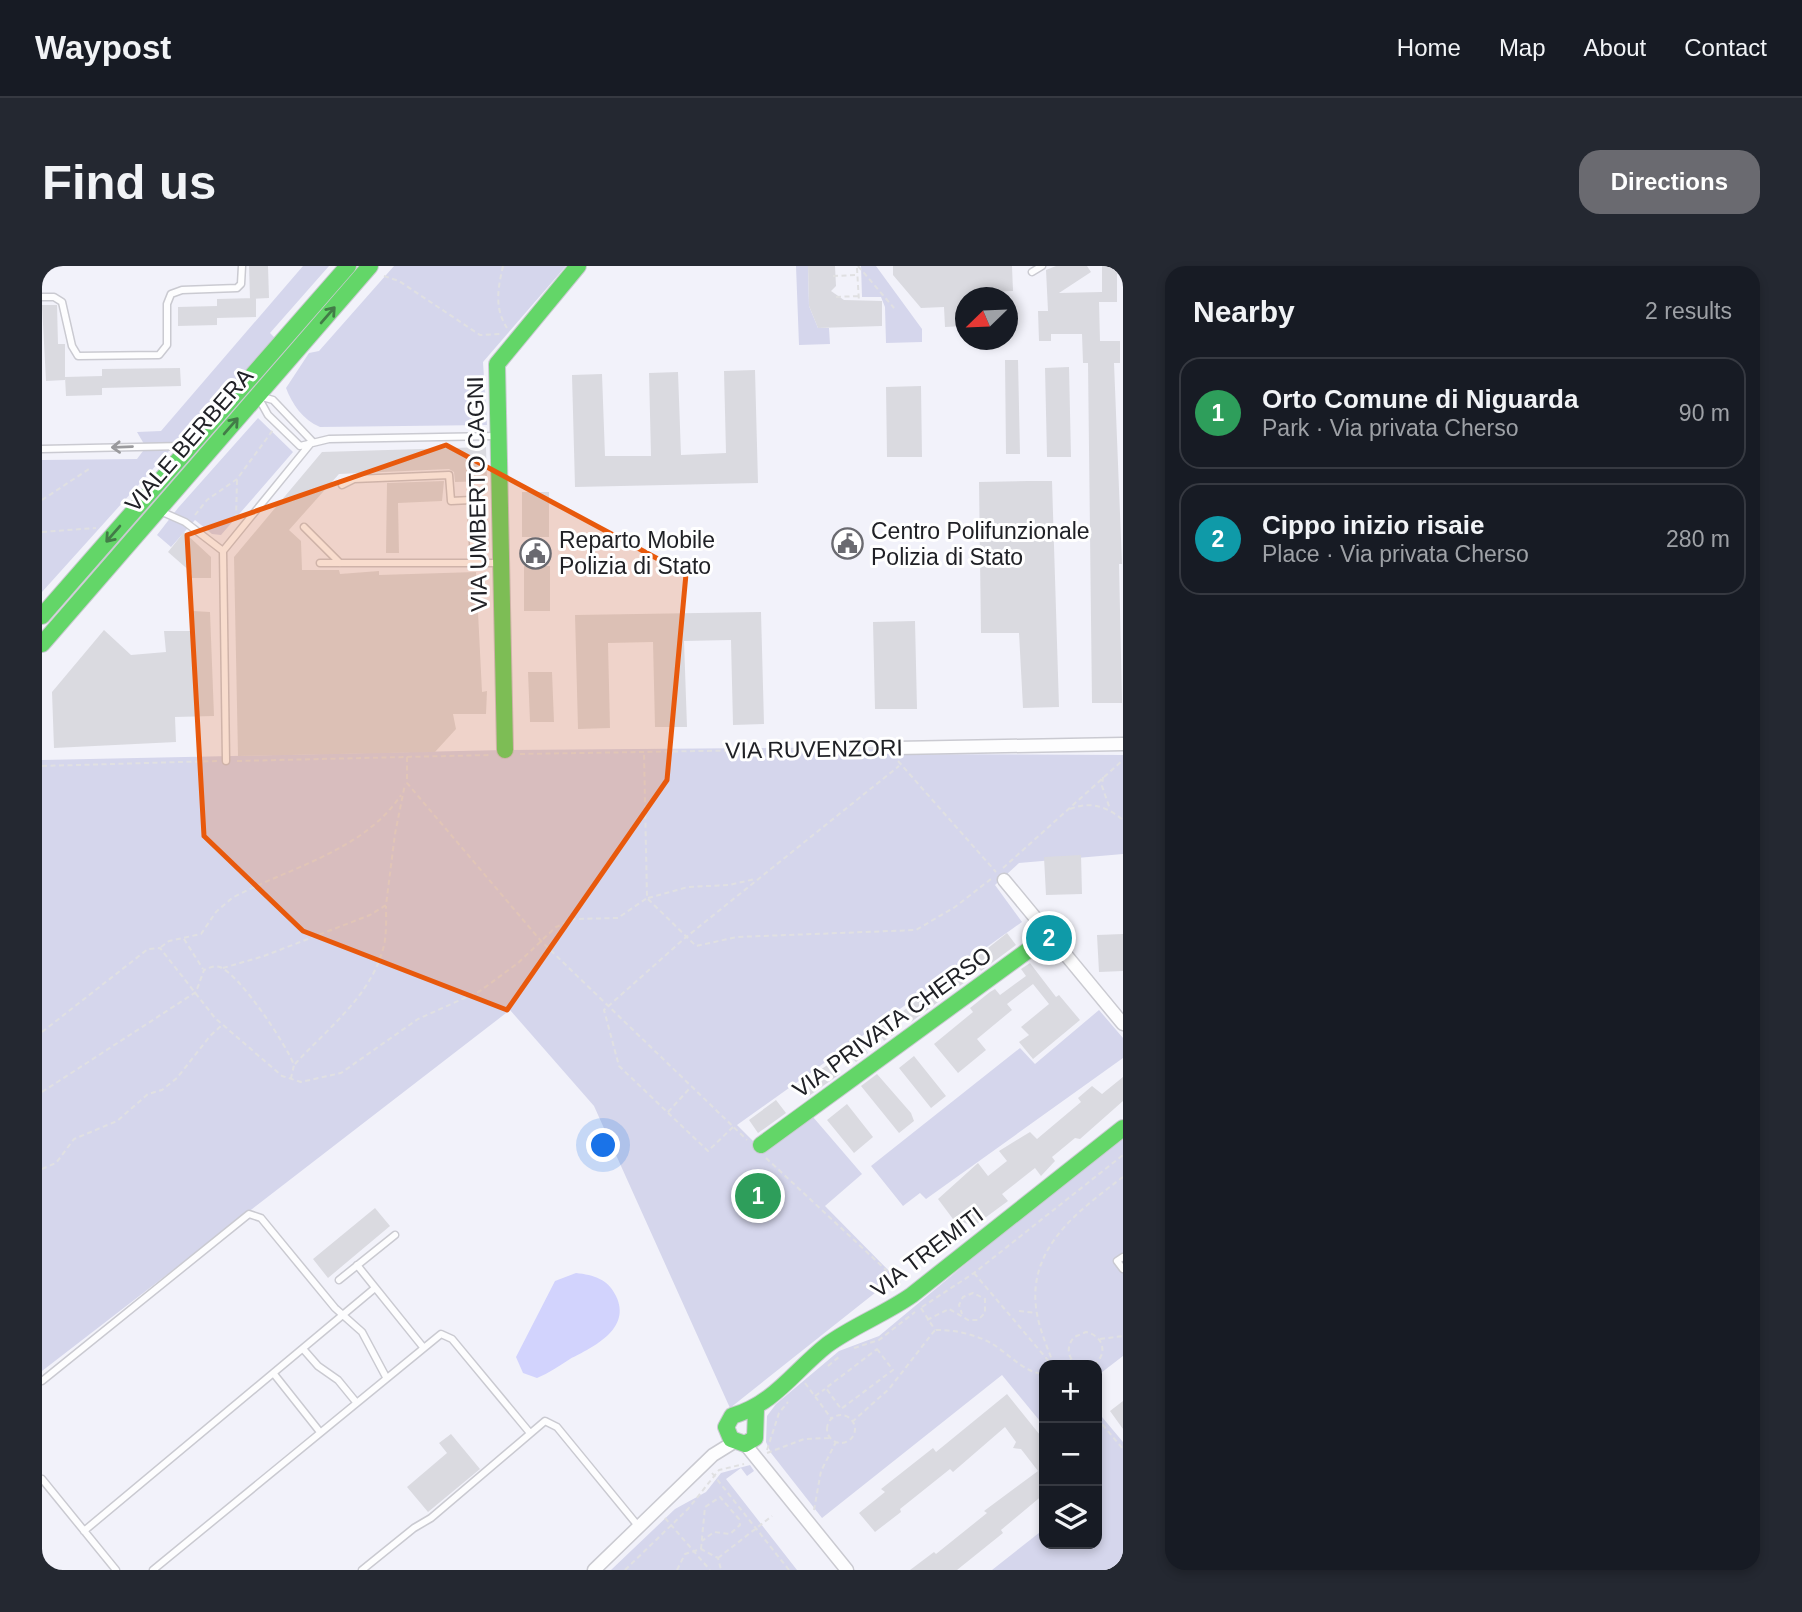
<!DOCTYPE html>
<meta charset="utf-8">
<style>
:root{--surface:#171b24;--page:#242831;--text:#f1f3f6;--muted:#9ea1a6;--line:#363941;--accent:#6a6a70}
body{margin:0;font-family:Arial,sans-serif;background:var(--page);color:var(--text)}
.controls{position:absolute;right:21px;bottom:21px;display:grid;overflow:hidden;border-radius:14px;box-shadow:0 4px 10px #0003}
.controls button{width:63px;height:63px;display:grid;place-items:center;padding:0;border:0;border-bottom:2px solid var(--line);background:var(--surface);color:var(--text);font:35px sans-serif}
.compass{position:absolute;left:913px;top:21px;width:63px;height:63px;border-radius:50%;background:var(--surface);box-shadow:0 4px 10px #0003;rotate:247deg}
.you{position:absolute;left:562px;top:880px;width:24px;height:24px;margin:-18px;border:5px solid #fff;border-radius:50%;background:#1a73e8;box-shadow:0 0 0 10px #1a73e833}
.badge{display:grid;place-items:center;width:46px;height:46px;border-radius:50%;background:var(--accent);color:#fff;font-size:23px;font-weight:700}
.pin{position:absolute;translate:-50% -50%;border:4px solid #fff;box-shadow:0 2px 7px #0006}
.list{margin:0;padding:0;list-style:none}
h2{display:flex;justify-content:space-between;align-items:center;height:91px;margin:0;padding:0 28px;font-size:30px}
h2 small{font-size:23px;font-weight:400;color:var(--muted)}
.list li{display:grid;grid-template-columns:46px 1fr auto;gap:21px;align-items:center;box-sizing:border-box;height:112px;margin:0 14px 14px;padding:0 14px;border:2px solid var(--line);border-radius:21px}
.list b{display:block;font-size:26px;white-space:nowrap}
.list p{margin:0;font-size:23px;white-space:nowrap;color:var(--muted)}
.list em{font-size:23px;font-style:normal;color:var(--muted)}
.icon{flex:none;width:38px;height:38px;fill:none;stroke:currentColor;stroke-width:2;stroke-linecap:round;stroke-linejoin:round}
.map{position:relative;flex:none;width:1081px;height:1304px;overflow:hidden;border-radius:21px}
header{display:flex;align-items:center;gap:42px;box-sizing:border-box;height:98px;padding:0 35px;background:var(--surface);border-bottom:2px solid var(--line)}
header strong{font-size:33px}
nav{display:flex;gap:38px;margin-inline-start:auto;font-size:24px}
.intro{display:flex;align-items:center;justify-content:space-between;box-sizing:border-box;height:168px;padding:0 42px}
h1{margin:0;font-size:49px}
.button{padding:18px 32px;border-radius:21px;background:var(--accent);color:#fff;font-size:24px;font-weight:700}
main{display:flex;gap:42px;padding:0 42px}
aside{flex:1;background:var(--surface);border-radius:21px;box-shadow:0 4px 10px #0003}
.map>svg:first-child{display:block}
.green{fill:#d5d6ec}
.water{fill:#d2d3fd}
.building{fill:#dadae0}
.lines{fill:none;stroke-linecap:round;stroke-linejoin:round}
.lane-casing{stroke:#cacad1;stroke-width:9}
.street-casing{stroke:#cacad1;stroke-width:15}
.fast-casing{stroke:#cacad1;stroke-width:18}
.path{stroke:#e0e0e2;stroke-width:2;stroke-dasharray:5 3.5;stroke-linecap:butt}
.lane{stroke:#fdfdfe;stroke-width:6}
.street{stroke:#fdfdfe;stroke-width:12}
.fast{stroke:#63d668;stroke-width:16}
.oneway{stroke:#427c47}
.oneway2{stroke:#9a9a9d}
.marked{fill:#e8590c;fill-opacity:0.2;stroke:#e8590c;stroke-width:5;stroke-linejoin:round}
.labels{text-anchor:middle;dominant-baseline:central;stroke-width:6;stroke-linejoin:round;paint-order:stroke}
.street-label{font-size:23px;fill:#202126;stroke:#fff}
.poi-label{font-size:23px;fill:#202126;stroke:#fff;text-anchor:start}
</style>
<header>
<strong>Waypost</strong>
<nav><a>Home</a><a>Map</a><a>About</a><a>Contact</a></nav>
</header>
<div class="intro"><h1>Find us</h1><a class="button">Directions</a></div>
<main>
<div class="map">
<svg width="1081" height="1304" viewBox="0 0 1081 1304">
<rect width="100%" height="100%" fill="#f2f2fa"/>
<path class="green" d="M 261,0 L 287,0 L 228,67 L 235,74 L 143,172 L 129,178 L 102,178 L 95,166 L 119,165 Z
M 352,0 L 524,0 L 441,96 L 445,159 L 278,161 C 261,154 250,138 244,122 L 267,87 L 277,85 Z
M 754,0 L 766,0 L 767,40 L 776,62 L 787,62 L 788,78 L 757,79 Z
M 819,0 L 834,0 L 880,63 L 880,76 L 844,77 L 843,41 L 839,31 L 820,31 Z
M 216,152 L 251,186 L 179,269 L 170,268 L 153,254 L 129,281 L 115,269 L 136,242 Z
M 101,185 L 127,185 L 0,326 L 0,194 L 95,193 Z
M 837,481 L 837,488 L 1081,489 L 1081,588 L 977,597 L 953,619 L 980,656 L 695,859 L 722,886 L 771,851 L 820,908 L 783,940 L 853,1011 L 688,1142 L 552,840 L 468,744 L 0,1105 L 0,494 L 463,484 Z
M 1057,744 L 1081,772 L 1081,792 L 884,933 L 878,927 L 861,940 L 829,900 L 978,782 L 993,798 Z
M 1081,867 L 1081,1090 L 1055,1110 L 1055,1099 L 1002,1099 L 1002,1160 L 960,1109 L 780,1252 L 729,1187 L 724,1176 L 725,1150 L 734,1138 L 797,1085 L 837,1070 Z
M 1055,1145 L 1081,1176 L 1081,1304 L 950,1304 L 1002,1263 L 1002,1278 L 1055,1278 Z
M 708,1199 L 712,1205 L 705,1210 L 699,1202 L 684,1213 L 755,1304 L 569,1304 L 633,1243 L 664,1226 L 679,1207 Z"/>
<path class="water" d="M 534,1007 C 552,1009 566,1013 574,1030 C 590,1063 551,1081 528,1093 C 517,1100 507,1107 495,1112 L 481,1107 L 474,1091 L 513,1015 Z"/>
<path class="building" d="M 207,0 L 226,0 L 227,32 L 208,33 Z
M 766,0 L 793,0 L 794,20 L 789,25 L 802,34 L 840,35 L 840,60 L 776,62 L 767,40 Z
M 851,0 L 970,0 L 971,25 L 947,26 L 947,32 L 923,32 L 923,60 L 903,61 L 902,41 L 879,42 L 851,9 Z
M 1014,0 L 1045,0 L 1049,6 L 1017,27 L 1060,26 L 1060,0 L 1075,0 L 1075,36 L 1057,36 L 1058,75 L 1078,75 L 1078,97 L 1072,97 L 1080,298 L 1077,298 L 1080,437 L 1050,437 L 1046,97 L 1041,97 L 1040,68 L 1009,68 L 1009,75 L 997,75 L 996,45 L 1006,45 L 1004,4 Z
M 214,32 L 214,51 L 175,52 L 175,59 L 136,60 L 136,41 L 175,40 L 175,33 Z
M 0,39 L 15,39 L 16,78 L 23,78 L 23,114 L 4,115 Z
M 963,94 L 976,94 L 978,188 L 964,188 Z
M 1027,101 L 1029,191 L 1005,191 L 1003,102 Z
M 138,102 L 139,120 L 60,122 L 60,129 L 24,130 L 23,111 L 60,110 L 60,103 Z
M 713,104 L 716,217 L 533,221 L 530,109 L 560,108 L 563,190 L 609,190 L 607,107 L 636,106 L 639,189 L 684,187 L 682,105 Z
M 879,120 L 880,191 L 845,191 L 844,121 Z
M 444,181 L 445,215 L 413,216 L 412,206 L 407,203 L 297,208 L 247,264 L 259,275 L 260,304 L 297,304 L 298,308 L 337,305 L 337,309 L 434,306 L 440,426 L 445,425 L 444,448 L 411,448 L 414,463 L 393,486 L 196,490 L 192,291 L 280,186 Z
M 402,215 L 400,235 L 356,237 L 357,287 L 344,287 L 345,217 Z
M 986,215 L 1010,215 L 1017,441 L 981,442 L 977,367 L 939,367 L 937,216 Z
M 480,226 L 507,226 L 507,271 L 480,271 Z
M 142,266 L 169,291 L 169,312 L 150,312 L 150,307 L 126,286 Z
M 482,300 L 508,300 L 508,345 L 482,345 Z
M 151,345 L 168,346 L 172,450 L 133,451 L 134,476 L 12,482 L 10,426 L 62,364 L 89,389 L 124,386 L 122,365 L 152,365 Z
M 719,346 L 722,458 L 691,459 L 689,374 L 642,375 L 645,461 L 613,461 L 611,376 L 566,377 L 568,462 L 536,463 L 533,349 Z
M 873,355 L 875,443 L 833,443 L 831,356 Z
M 486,406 L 510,406 L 512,456 L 488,456 Z
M 1039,589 L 1040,628 L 1004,629 L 1002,591 Z
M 965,667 L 974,679 L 939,705 L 931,694 Z
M 1081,668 L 1081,705 L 1057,706 L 1055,669 Z
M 988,697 L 1014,731 L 1017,729 L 1038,754 L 991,793 L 977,776 L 987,769 L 979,761 L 1007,738 L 991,718 L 965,738 L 970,744 L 935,773 L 944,784 L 916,807 L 892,778 L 931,746 L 928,742 L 948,726 L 953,723 L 958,729 L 984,710 L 979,703 Z
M 915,704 L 923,716 L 869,756 L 861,745 Z
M 844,756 L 852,768 L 842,775 L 834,763 Z
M 817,774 L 826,787 L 814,796 L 802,784 Z
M 872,790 L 904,830 L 889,842 L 857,802 Z
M 790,796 L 798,808 L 764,832 L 755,819 Z
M 835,808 L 869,847 L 872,855 L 857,867 L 819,820 Z
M 1081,811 L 1081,835 L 1038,873 L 1033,872 L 1010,891 L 1013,895 L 999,910 L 993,902 L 960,928 L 966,935 L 932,960 L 911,953 L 896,933 L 936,897 L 946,910 L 965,895 L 957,885 L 988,866 L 995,873 L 1039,836 L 1036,832 L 1050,820 L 1060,828 Z
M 734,834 L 744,847 L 716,867 L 707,854 Z
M 805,838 L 831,871 L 812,887 L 785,854 Z
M 333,942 L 348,960 L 286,1012 L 271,993 Z
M 965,1128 L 1002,1174 L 1002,1228 L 959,1264 L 961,1267 L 915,1304 L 868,1304 L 892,1286 L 894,1288 L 945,1247 L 942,1245 L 996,1205 L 979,1183 L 971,1182 L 974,1176 L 963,1161 L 911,1206 L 908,1203 L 858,1243 L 859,1246 L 833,1266 L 817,1247 L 843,1226 L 839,1223 L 891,1182 L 894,1186 Z
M 1081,1135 L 1081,1163 L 1068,1145 Z
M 409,1168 L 438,1203 L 386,1246 L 365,1221 L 405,1187 L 397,1177 Z"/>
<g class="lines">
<defs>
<path id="lane" d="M 990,6 L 1000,0
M 0,31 L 12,31 L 20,36 L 30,80 L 36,90 L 117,89 L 125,79 L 125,38 L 129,28 L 140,24 L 195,22 L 199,18 L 200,0
M 217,130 L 231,134 L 270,175
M 216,131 L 226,149 L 258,180 L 287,173 L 454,170
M 0,183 L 142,180
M 300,219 L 312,213 L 407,209 L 409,235 L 429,234 L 432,297
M 118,245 L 143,256 L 181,285
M 262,261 L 298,297
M 181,285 L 184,495
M 181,285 L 269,177
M 278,297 L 457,297
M 1081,991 L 1075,995 L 1081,1003
M 315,999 L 381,1081
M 297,1014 L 353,969
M 262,1084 L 276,1100 L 296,1114 L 314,1136
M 232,1108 L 278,1166
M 0,1115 L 207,948 L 219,952 L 293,1042 L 320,1066 L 344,1111
M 0,1213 L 74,1304
M 42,1265 L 333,1022
M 111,1304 L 399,1068 L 410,1073 L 488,1167
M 320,1304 L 372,1262 L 389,1252 L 503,1155 L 515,1161 L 597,1261"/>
<path id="street" d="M 854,482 L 1081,478
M 962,614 L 1081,758
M 703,1178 L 805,1304
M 552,1304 L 671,1189 L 692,1176"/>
<path id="fast" d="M 0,350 L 306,0
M 0,378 L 328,0
M 463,484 L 455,98 L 536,0
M 719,879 L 1007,669
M 714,1143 L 713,1172 L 703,1178 L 689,1173 L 684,1161 L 690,1150 C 732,1138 752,1105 785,1079 C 811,1060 843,1048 870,1029 L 1081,862"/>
</defs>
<use href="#lane" class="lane-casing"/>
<use href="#street" class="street-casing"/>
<use href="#fast" class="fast-casing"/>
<path class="path" d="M 461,0 C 456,22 452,42 465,62
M 816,0 L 852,42
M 815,2 L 817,36
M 342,10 L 357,15 L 438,69 L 460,68
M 791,10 L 815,9
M 794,31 L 816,30
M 0,234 L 47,203
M 153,249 L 165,234 L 195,213 L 231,164
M 194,253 L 195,214
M 0,266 L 54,262
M 478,488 L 843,482
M 365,491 L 365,517 L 499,675 L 705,874
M 195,495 L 448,489
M 856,495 L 954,606
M 0,500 L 175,495
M 1061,511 L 1060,520 L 1068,543
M 1028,543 C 1049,535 1064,540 1081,554
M 961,602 L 1081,494
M 606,632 L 646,621 L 687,619 L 713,613
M 606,633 L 654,680 L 695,671 L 874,664 L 913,641 L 949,613
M 142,673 L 161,703
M 119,681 L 127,675 L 159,668 L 174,646 L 190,632 C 246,602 322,585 359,529
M 181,702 L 222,690 L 328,649 L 344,639 L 353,568 L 363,518
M 0,766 L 106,683 L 118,682 L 173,752 L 240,810 L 259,816 L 299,807 L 376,753 L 438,725 L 476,697 L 514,661 L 532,653 L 576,652 L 605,632 L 602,487
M 253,798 C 285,763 328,731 341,683 C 345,670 344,654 344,640
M 0,826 L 154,726 L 162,704 C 167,702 172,699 178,701 C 198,709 244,778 252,799 L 249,812
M 626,846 L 648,822
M 691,861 L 666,885 L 577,800 L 562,744 L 643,672 L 857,500
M 724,892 L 858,1017
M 0,903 L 14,897 L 32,873 L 75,855 L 106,828 L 120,824 L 135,812 L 168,770 L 180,759
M 932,1007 L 1010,1099
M 880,1041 L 932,1007 L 1081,889
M 879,1042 L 893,1064
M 977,1045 L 994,1047
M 885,1054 L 907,1043 L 926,1054 L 936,1054 L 943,1047 L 943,1033 L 931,1027 L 921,1031 L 917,1039 L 920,1048
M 894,1064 C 913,1064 932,1068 949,1077 C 966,1087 982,1107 1002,1108
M 1058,1073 L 1081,1070
M 812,1082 L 837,1074 L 873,1046
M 835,1083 L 851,1104 L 799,1143 L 784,1122 Z
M 1012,1099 C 1006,1083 998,1065 995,1048 C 983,983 1036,945 1081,911
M 1020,1099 L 1029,1094
M 1036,1099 C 1025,1092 1024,1081 1032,1071 L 1044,1066 C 1062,1070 1066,1088 1052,1099
M 786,1100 L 798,1090
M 763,1117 L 789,1152
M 773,1130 L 783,1123
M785 1163a14 14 0 1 1 28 0a14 14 0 1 1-28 0Z
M 1055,1152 L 1081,1183
M 810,1156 L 847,1123 L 893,1064
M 725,1184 L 737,1147 L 746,1136
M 725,1187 L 762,1173 L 787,1172
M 670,1207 L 747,1304
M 772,1244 L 779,1205 L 794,1176
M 623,1252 L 668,1304
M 659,1283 L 663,1241 L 678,1231 L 697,1253 L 698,1259 L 688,1268 L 672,1266 L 660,1275
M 676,1292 L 730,1250
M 583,1304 L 646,1243 L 677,1204 L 702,1198
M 635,1304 L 643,1288 L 659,1283 L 676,1292 L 679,1304"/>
<use href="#lane" class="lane"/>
<use href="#street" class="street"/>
<use href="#fast" class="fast"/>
</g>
<defs><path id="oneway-shaft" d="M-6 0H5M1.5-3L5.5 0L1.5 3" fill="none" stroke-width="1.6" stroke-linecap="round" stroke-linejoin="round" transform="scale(1.75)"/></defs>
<g class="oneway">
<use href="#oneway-shaft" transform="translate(286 49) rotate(-49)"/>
<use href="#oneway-shaft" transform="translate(189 160) rotate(-49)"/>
<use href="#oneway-shaft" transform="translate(71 268) rotate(131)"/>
</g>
<use class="oneway2" href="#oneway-shaft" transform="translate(80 181) rotate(178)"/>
<path class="marked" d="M 404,179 L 644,308 L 625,514 L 465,744 L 261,665 L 162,570 L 145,269 Z"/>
<defs>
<symbol id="civic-ring" viewBox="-11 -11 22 22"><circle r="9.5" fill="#fff" stroke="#6a6a70" stroke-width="1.5"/><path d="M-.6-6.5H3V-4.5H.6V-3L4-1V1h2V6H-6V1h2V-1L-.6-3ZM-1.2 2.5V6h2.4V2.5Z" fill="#6a6a70"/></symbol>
</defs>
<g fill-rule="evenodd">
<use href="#civic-ring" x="788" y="260" width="35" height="35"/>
<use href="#civic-ring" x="476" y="270" width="35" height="35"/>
</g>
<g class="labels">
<g class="street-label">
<text transform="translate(147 174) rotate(-49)">VIALE BERBERA</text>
<text transform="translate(435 228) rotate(-91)">VIA UMBERTO CAGNI</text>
<text transform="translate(772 483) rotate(-1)">VIA RUVENZORI</text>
<text transform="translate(850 756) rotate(-36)">VIA PRIVATA CHERSO</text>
<text transform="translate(885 986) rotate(-37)">VIA TREMITI</text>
</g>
<g class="poi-label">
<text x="829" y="265">Centro Polifunzionale<tspan x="829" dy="26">Polizia di Stato</tspan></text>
<text x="517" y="274">Reparto Mobile<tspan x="517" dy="26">Polizia di Stato</tspan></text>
</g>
</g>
</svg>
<div class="controls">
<button>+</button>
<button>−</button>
<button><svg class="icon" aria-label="layers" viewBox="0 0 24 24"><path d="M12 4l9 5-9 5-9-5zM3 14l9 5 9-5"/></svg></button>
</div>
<svg class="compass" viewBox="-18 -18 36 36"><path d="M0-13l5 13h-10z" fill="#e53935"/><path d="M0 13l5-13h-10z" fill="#9ea1a6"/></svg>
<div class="you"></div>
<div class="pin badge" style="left:716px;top:930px;background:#2e9e5b">1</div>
<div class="pin badge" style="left:1007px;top:672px;background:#0f9aa8">2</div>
</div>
<aside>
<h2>Nearby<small>2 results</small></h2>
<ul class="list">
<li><span class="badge" style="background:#2e9e5b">1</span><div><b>Orto Comune di Niguarda</b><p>Park · Via privata Cherso</p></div><em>90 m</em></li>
<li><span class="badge" style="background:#0f9aa8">2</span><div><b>Cippo inizio risaie</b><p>Place · Via privata Cherso</p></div><em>280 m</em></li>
</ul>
</aside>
</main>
